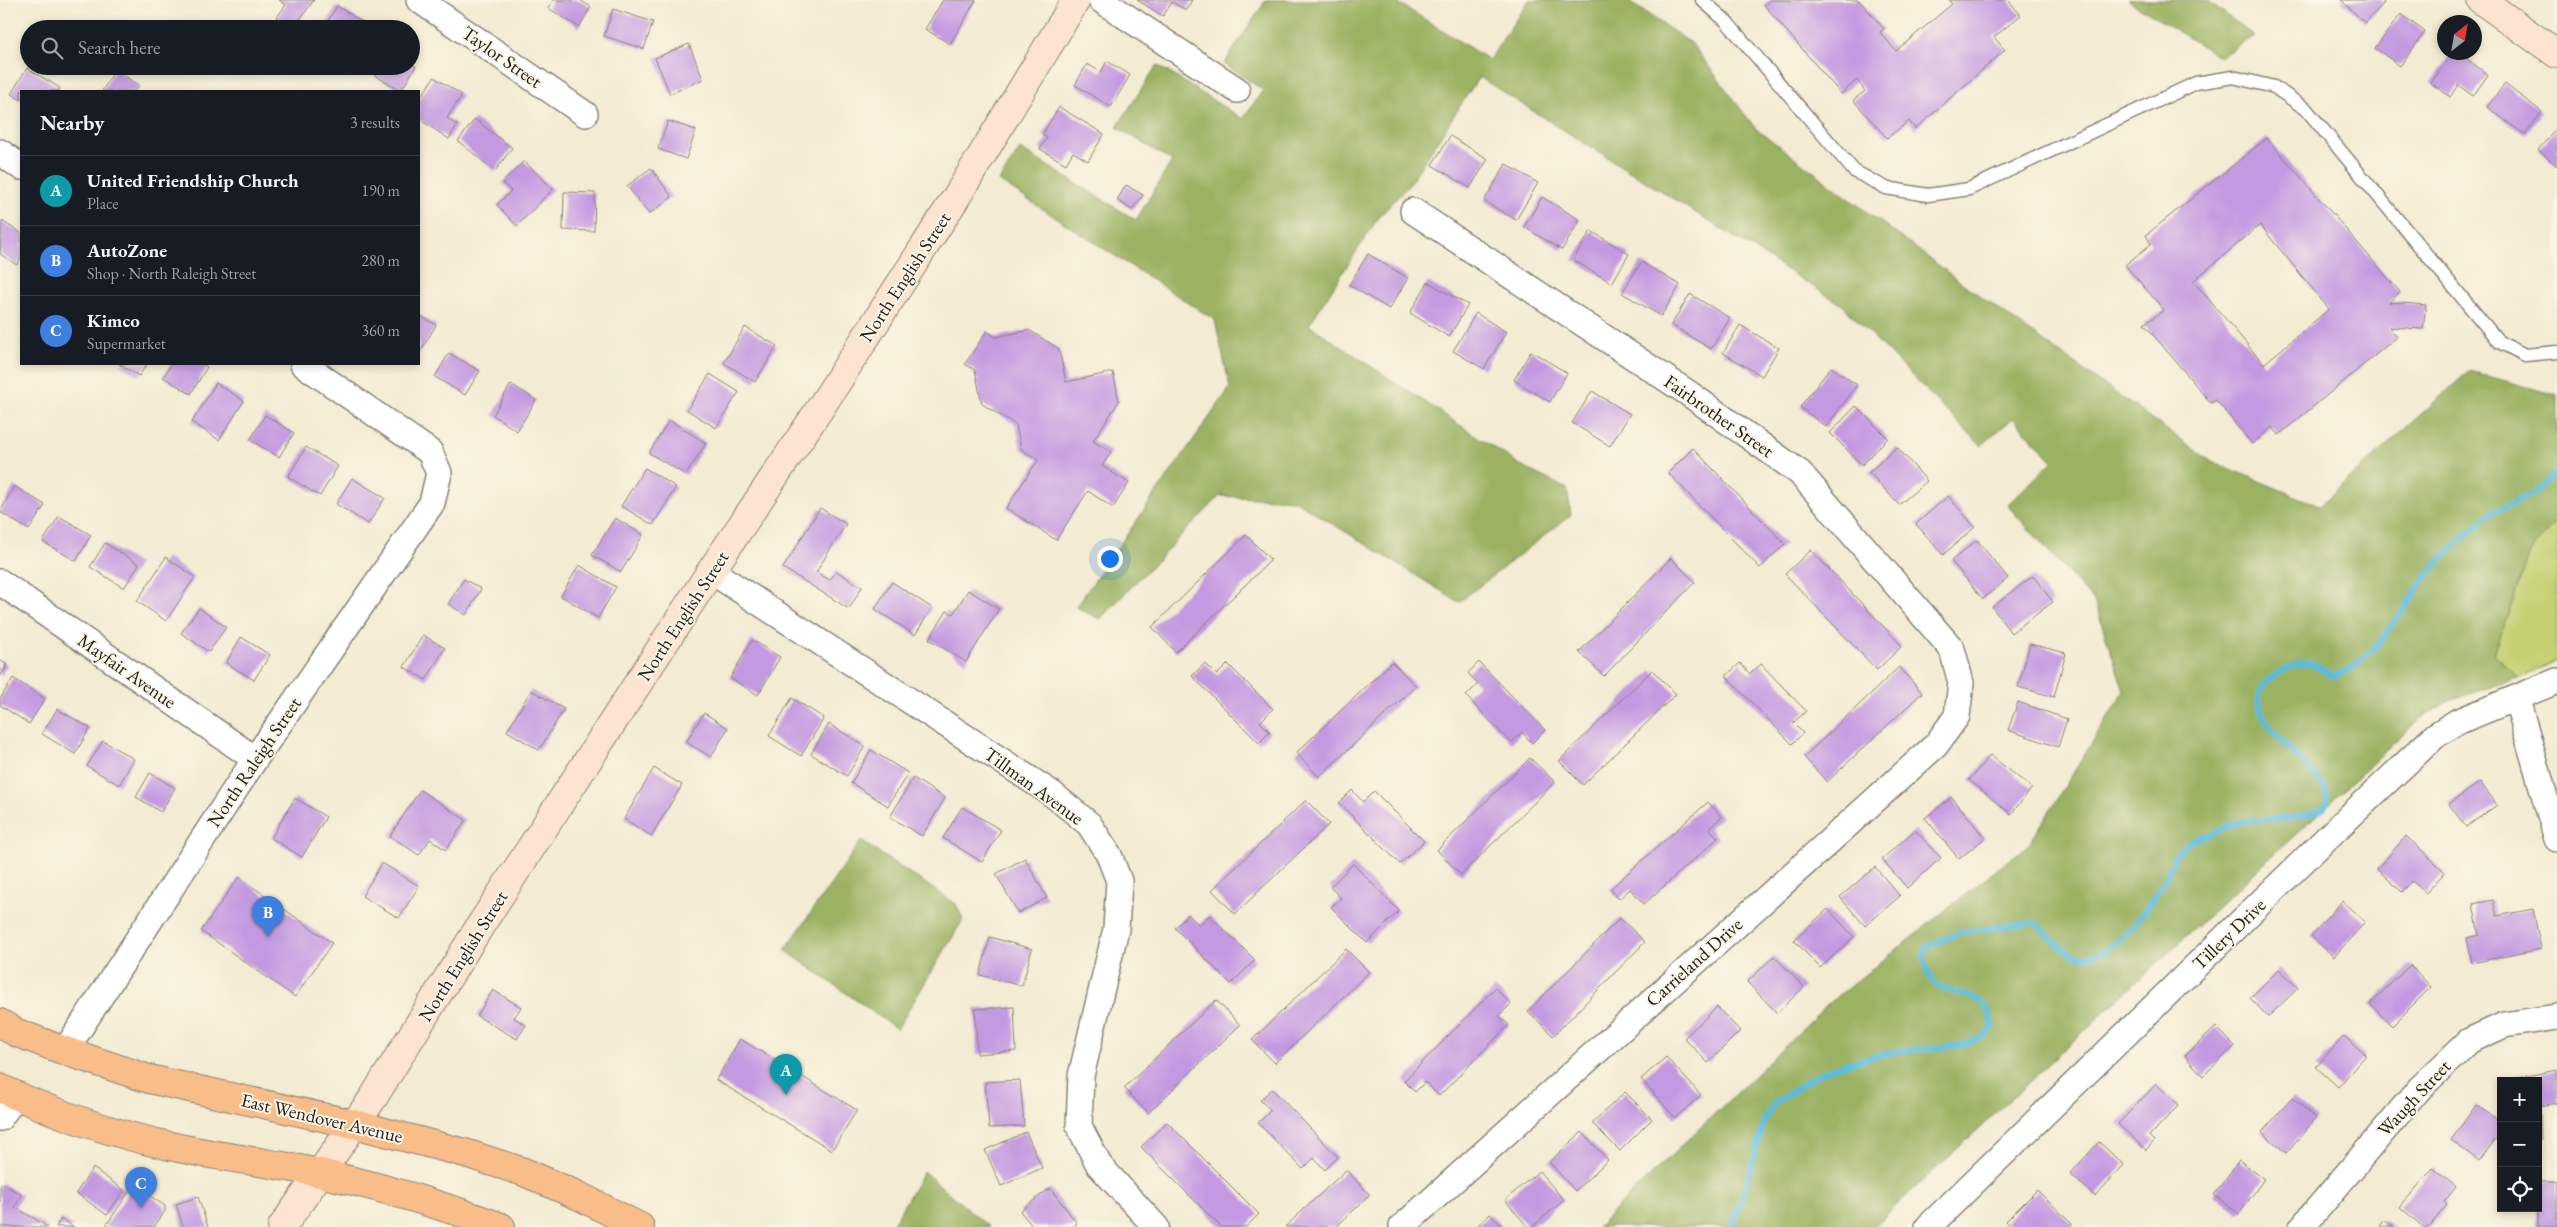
<!DOCTYPE html>
<meta charset="utf-8">
<style>
:root{--surface:#171b24;--page:#20242c;--text:#f1f3f6;--muted:#9ea1a6;--line:#363941;--accent:#2563eb}
body{margin:0;font-family:"EB Garamond",serif;background:var(--page);color:var(--text)}
.controls{position:absolute;right:15px;bottom:15px;display:grid;overflow:hidden;border-radius:0px;box-shadow:0 2px 8px #0003}
.controls button{width:45px;height:45px;display:grid;place-items:center;padding:0;border:0;border-bottom:1px solid var(--line);background:var(--surface);color:var(--text);font:25px sans-serif}
.compass{position:absolute;left:2437px;top:15px;width:45px;height:45px;border-radius:50%;background:var(--surface);box-shadow:0 2px 8px #0003;rotate:31deg}
.you{position:absolute;left:1109px;top:558px;width:18px;height:18px;margin:-12px;border:4px solid #fff;border-radius:50%;background:#1a73e8;box-shadow:0 0 0 8px #1a73e833}
.badge{display:grid;place-items:center;width:32px;height:32px;border-radius:50%;background:var(--accent);color:#fff;font-size:16px;font-weight:700}
.pin{position:absolute;translate:-50% -41px;filter:drop-shadow(0 1px 2px #0008)}
.pin::after{content:'';position:absolute;top:26px;width:18px;height:15px;background:inherit;clip-path:polygon(0 0,100% 0,50% 100%)}
.list{margin:0;padding:0;list-style:none}
h2{display:flex;justify-content:space-between;align-items:center;height:65px;margin:0;padding:0 20px;font-size:21px}
h2 small{font-size:16px;font-weight:400;color:var(--muted)}
.list li{display:grid;grid-template-columns:32px 1fr auto;gap:15px;align-items:center;box-sizing:border-box;height:70px;padding:0 20px;border-top:1px solid var(--line)}
.list b{display:block;font-size:19px;white-space:nowrap}
.list p{margin:0;font-size:16px;white-space:nowrap;color:var(--muted)}
.list em{font-size:16px;font-style:normal;color:var(--muted)}
.icon{flex:none;width:28px;height:28px;fill:none;stroke:currentColor;stroke-width:2;stroke-linecap:round;stroke-linejoin:round}
.map{position:relative;flex:none;width:2557px;height:1227px;overflow:hidden}
.search{position:absolute;background:var(--surface);box-shadow:0 2px 8px #0003;left:20px;top:20px;width:400px;height:55px;display:flex;align-items:center;gap:12px;box-sizing:border-box;padding:0 18px;border-radius:28px;color:var(--muted);font-size:19px}
.panel{position:absolute;background:var(--surface);box-shadow:0 2px 8px #0003;left:20px;top:90px;width:400px;height:275px;border-radius:0px}
.map>svg:first-child{display:block}
.green{fill:#c4d072;stroke:#707647}
.forest{fill:#9bb264;stroke:#5c6740}
.lines{fill:none;stroke-linecap:round;stroke-linejoin:round}
.stream{stroke:#5bbbda;stroke-width:6}
.building{fill:#c29ae1;fill-rule:evenodd}
.lane-casing{stroke:#888477;stroke-width:15}
.street-casing{stroke:#888477;stroke-width:28}
.secondary-casing{stroke:#888477;stroke-width:30}
.highway-casing{stroke:#888477;stroke-width:30}
.lane{stroke:#fff;stroke-width:12}
.street{stroke:#fff;stroke-width:25}
.secondary{stroke:#fce5d0;stroke-width:28}
.highway{stroke:#f8bd89;stroke-width:28}
.labels{text-anchor:middle;dominant-baseline:central;stroke-width:4;stroke-linejoin:round;paint-order:stroke}
.street-label{font-size:19px;fill:#1c1c1c;stroke:#fcf5e5}
</style>
<div class="map">
<svg width="2557" height="1227" viewBox="0 0 2557 1227">
<rect width="100%" height="100%" fill="#fcf5e5"/>
<filter id="ink" filterUnits="userSpaceOnUse"><feTurbulence type="fractalNoise" baseFrequency=".02" numOctaves="2"/><feDisplacementMap in="SourceGraphic" scale="10" xChannelSelector="R" yChannelSelector="G"/><feConvolveMatrix kernelMatrix="1 2 1 2 8 2 1 2 1" color-interpolation-filters="sRGB"/></filter>
<filter id="wash" filterUnits="userSpaceOnUse"><feTurbulence type="fractalNoise" baseFrequency=".0096" numOctaves="4" result="noise"/><feDisplacementMap in="SourceGraphic" scale="20" xChannelSelector="R" yChannelSelector="G"/><feGaussianBlur stdDeviation="1.12" result="paint"/><feColorMatrix in="noise" values="0 0 0 0 0 0 0 0 0 0 0 0 0 0 0 0 0 1.4 0 .05"/><feComposite in="paint" operator="in"/></filter>
<g filter="url(#wash)">
<rect width="100%" height="100%" fill="#f3ebd2"/>
<path class="green" d="M 2557,521 L 2557,660 L 2517,679 L 2494,654 L 2531,550 Z"/>
<path class="forest" d="M 1266,0 L 1394,0 L 1489,60 L 1529,0 L 1627,0 L 1692,44 L 1755,128 L 1966,286 L 2209,460 L 2319,506 L 2469,371 L 2557,395 L 2557,521 L 2531,550 L 2494,654 L 2517,679 L 2449,700 L 2421,718 L 1873,1227 L 1597,1227 L 1833,1000 L 2030,843 L 2124,691 L 2094,601 L 2007,505 L 2053,461 L 2013,418 L 1981,446 L 1841,304 L 1479,77 L 1408,186 L 1378,218 L 1309,325 L 1523,467 L 1567,489 L 1571,515 L 1459,602 L 1294,500 L 1220,496 L 1100,619 L 1076,607 L 1230,388 L 1215,320 L 999,181 L 1020,149 L 1136,220 L 1172,161 L 1117,127 L 1157,65 L 1243,119 L 1263,90 L 1224,64 Z
M 2127,0 L 2207,0 L 2254,36 L 2220,57 Z
M 861,841 L 956,904 L 963,920 L 897,1029 L 785,950 Z
M 924,1171 L 924,1172 L 989,1227 L 891,1227 Z"/>
<g class="lines">
<path class="stream" d="M 1731,1227 L 1744,1193 L 1765,1119 L 1775,1103 L 1818,1074 L 1841,1065 L 1893,1052 L 1962,1045 L 1987,1035 L 1992,1026 C 1991,1022 1990,1015 1988,1011 C 1975,986 1937,1001 1927,970 C 1924,961 1923,956 1926,947 L 1961,932 L 2031,923 L 2037,924 C 2047,933 2057,945 2068,952 C 2105,975 2146,910 2163,884 C 2169,874 2171,862 2177,853 C 2185,842 2201,837 2213,833 C 2222,829 2232,824 2241,822 C 2258,818 2316,820 2325,806 C 2347,773 2200,710 2286,669 C 2308,658 2314,665 2334,676 L 2353,668 L 2377,646 L 2431,570 L 2458,542 L 2493,512 L 2536,492 L 2557,471"/>
</g>
<g id="blocks">
<path class="building" d="M 279,0 L 314,0 L 293,29 L 277,17 L 286,5 Z
M 553,0 L 580,0 L 591,7 L 579,27 L 548,8 Z
M 943,0 L 976,0 L 950,44 L 925,29 Z
M 1137,0 L 1192,0 L 1186,10 L 1172,2 L 1163,16 Z
M 1770,0 L 1859,0 L 1884,29 L 1880,32 L 1896,51 L 1952,4 L 1949,0 L 2008,0 L 2021,15 L 1994,37 L 2005,50 L 1915,129 L 1909,121 L 1887,138 L 1853,100 L 1865,91 L 1857,80 L 1841,94 L 1764,5 Z
M 2341,0 L 2381,0 L 2384,3 L 2365,23 Z
M 337,6 L 369,26 L 367,29 L 323,29 Z
M 613,9 L 653,22 L 644,49 L 604,36 Z
M 2401,14 L 2425,32 L 2400,66 L 2375,48 Z
M 689,44 L 703,79 L 670,94 L 655,58 Z
M 2453,52 L 2458,52 L 2488,75 L 2473,96 L 2458,85 L 2450,97 L 2431,83 Z
M 1107,61 L 1130,75 L 1111,107 L 1075,85 L 1087,64 L 1101,72 Z
M 411,63 L 416,66 L 401,91 L 374,75 L 379,66 L 411,66 Z
M 27,68 L 60,88 L 58,91 L 21,91 L 21,100 L 11,94 Z
M 115,70 L 139,85 L 135,91 L 102,91 Z
M 434,77 L 462,95 L 447,118 L 457,125 L 449,139 L 419,119 L 419,100 Z
M 2505,84 L 2542,112 L 2525,135 L 2487,107 Z
M 1059,107 L 1104,134 L 1088,161 L 1073,152 L 1066,164 L 1040,149 L 1047,138 L 1042,135 Z
M 475,119 L 512,148 L 495,171 L 458,141 Z
M 668,121 L 696,130 L 686,159 L 658,149 Z
M 2557,128 L 2557,166 L 2538,150 Z
M 1450,136 L 1488,159 L 1470,188 L 1432,165 Z
M 2267,138 L 2400,292 L 2389,302 L 2426,305 L 2423,329 L 2389,327 L 2397,337 L 2279,435 L 2272,427 L 2252,444 L 2216,400 L 2211,403 L 2144,324 L 2164,310 L 2125,265 L 2151,244 L 2146,235 ZM 2260,225 L 2329,309 L 2264,364 L 2193,281 Z
M 524,161 L 553,189 L 517,226 L 497,205 L 511,191 L 502,183 Z
M 1506,164 L 1538,183 L 1516,220 L 1484,201 Z
M 651,168 L 672,197 L 649,214 L 627,186 Z
M 1126,185 L 1143,195 L 1132,210 L 1117,200 Z
M 564,192 L 595,193 L 594,231 L 563,230 Z
M 1542,197 L 1580,220 L 1562,250 L 1524,227 Z
M 2,221 L 21,233 L 21,258 L 17,265 L 0,254 Z
M 1591,231 L 1629,254 L 1612,283 L 1573,260 Z
M 1368,254 L 1408,278 L 1389,309 L 1349,285 Z
M 1641,262 L 1680,285 L 1661,316 L 1622,293 Z
M 1428,282 L 1468,305 L 1449,337 L 1410,313 Z
M 1690,294 L 1730,318 L 1711,349 L 1671,325 Z
M 1476,313 L 1506,332 L 1484,369 L 1453,351 Z
M 419,315 L 436,325 L 419,354 Z
M 1740,325 L 1779,348 L 1762,376 L 1723,353 Z
M 745,327 L 777,346 L 755,382 L 724,363 Z
M 1029,330 L 1059,349 L 1066,382 L 1113,372 L 1119,401 L 1093,441 L 1111,452 L 1102,466 L 1129,483 L 1113,508 L 1088,491 L 1056,540 L 1006,508 L 1038,460 L 1021,449 L 1016,425 L 982,404 L 975,370 L 965,364 L 987,331 L 996,337 Z
M 1531,351 L 1567,373 L 1550,402 L 1514,380 Z
M 449,353 L 480,371 L 465,395 L 435,377 Z
M 119,364 L 147,364 L 139,376 Z
M 171,364 L 202,364 L 207,367 L 191,394 L 163,377 Z
M 1831,367 L 1857,385 L 1826,427 L 1800,407 Z
M 710,374 L 739,392 L 716,428 L 687,410 Z
M 216,383 L 244,401 L 219,440 L 192,422 Z
M 511,384 L 536,400 L 517,431 L 493,415 Z
M 1592,391 L 1630,414 L 1610,446 L 1572,423 Z
M 1856,406 L 1888,438 L 1862,465 L 1830,433 Z
M 265,415 L 294,433 L 279,457 L 250,440 Z
M 669,420 L 706,443 L 686,475 L 649,453 Z
M 306,447 L 338,466 L 320,496 L 288,477 Z
M 1897,447 L 1927,481 L 1899,505 L 1869,472 Z
M 1693,448 L 1785,544 L 1760,568 L 1668,473 Z
M 645,468 L 676,487 L 653,525 L 621,506 Z
M 352,478 L 385,498 L 368,524 L 336,504 Z
M 14,486 L 45,505 L 29,530 L 0,512 Z
M 1948,496 L 1975,527 L 1943,555 L 1916,524 Z
M 820,508 L 846,524 L 816,572 L 830,580 L 836,571 L 862,587 L 849,609 L 783,568 Z
M 59,516 L 91,535 L 76,561 L 43,542 Z
M 615,518 L 643,535 L 621,572 L 592,555 Z
M 1246,535 L 1271,560 L 1176,652 L 1152,627 Z
M 1977,540 L 2008,578 L 1983,599 L 1951,561 Z
M 105,543 L 139,564 L 124,588 L 90,567 Z
M 1811,550 L 1902,646 L 1877,670 L 1785,574 Z
M 166,557 L 195,577 L 166,621 L 137,601 Z
M 1671,558 L 1695,582 L 1604,676 L 1579,652 Z
M 579,565 L 616,587 L 598,618 L 561,596 Z
M 2033,576 L 2053,602 L 2011,633 L 1992,607 Z
M 464,579 L 481,589 L 466,615 L 448,604 Z
M 892,582 L 932,608 L 915,635 L 875,609 Z
M 968,590 L 999,609 L 966,662 L 929,639 L 947,611 L 953,614 Z
M 199,608 L 226,627 L 209,652 L 181,633 Z
M 423,635 L 445,648 L 426,680 L 404,667 Z
M 241,637 L 270,655 L 254,680 L 226,663 Z
M 752,640 L 780,657 L 758,695 L 730,678 Z
M 2030,644 L 2066,653 L 2054,697 L 2018,687 Z
M 0,660 L 7,665 L 0,677 Z
M 1392,662 L 1416,686 L 1319,777 L 1296,753 Z
M 1479,662 L 1545,730 L 1532,743 L 1522,732 L 1511,743 L 1466,696 L 1478,684 L 1468,673 Z
M 1205,663 L 1217,675 L 1228,664 L 1273,709 L 1260,722 L 1270,732 L 1259,743 L 1192,676 Z
M 1740,663 L 1750,674 L 1761,664 L 1806,711 L 1793,723 L 1803,733 L 1792,744 L 1726,676 Z
M 1899,667 L 1922,693 L 1827,782 L 1804,757 Z
M 1652,670 L 1676,694 L 1583,785 L 1559,761 Z
M 13,678 L 45,699 L 29,724 L 0,705 L 0,699 Z
M 531,690 L 564,709 L 539,750 L 507,731 Z
M 792,698 L 824,718 L 801,756 L 769,736 Z
M 2018,702 L 2067,719 L 2058,747 L 2008,730 Z
M 57,709 L 90,728 L 75,754 L 42,734 Z
M 704,713 L 728,728 L 711,757 L 686,742 Z
M 829,724 L 865,746 L 847,776 L 811,754 Z
M 103,741 L 134,759 L 119,785 L 87,766 Z
M 871,750 L 908,773 L 888,806 L 851,783 Z
M 1990,755 L 2032,788 L 2011,814 L 1969,780 Z
M 1530,758 L 1555,782 L 1461,875 L 1437,850 Z
M 654,768 L 682,785 L 651,836 L 624,819 Z
M 150,773 L 175,788 L 161,812 L 136,797 Z
M 913,778 L 945,798 L 922,836 L 890,817 Z
M 2480,782 L 2497,805 L 2466,827 L 2449,804 Z
M 420,790 L 466,820 L 446,850 L 430,839 L 419,855 L 390,836 Z
M 1352,790 L 1363,802 L 1374,791 L 1424,841 L 1400,864 L 1339,803 Z
M 1952,797 L 1985,838 L 1959,859 L 1925,818 Z
M 295,798 L 326,817 L 302,857 L 271,838 Z
M 1306,800 L 1329,824 L 1235,914 L 1212,890 Z
M 1708,802 L 1722,817 L 1709,828 L 1718,838 L 1644,904 L 1630,889 L 1619,899 L 1610,889 Z
M 962,807 L 1001,830 L 982,862 L 943,838 Z
M 1915,830 L 1941,858 L 1907,888 L 1882,859 Z
M 2406,836 L 2445,872 L 2426,893 L 2412,881 L 2402,892 L 2377,869 Z
M 1025,858 L 1047,898 L 1018,913 L 996,874 Z
M 382,863 L 419,886 L 399,918 L 362,896 Z
M 1353,864 L 1399,911 L 1367,943 L 1331,907 L 1341,898 L 1330,887 Z
M 1875,867 L 1900,896 L 1865,926 L 1840,897 Z
M 239,877 L 332,943 L 295,997 L 201,931 Z
M 2493,900 L 2497,916 L 2533,909 L 2541,949 L 2472,963 L 2467,938 L 2479,935 L 2473,904 Z
M 2342,901 L 2365,922 L 2334,957 L 2311,936 Z
M 1828,909 L 1854,937 L 1820,968 L 1794,940 Z
M 1188,914 L 1199,925 L 1209,915 L 1255,960 L 1231,984 L 1175,928 Z
M 1620,918 L 1645,942 L 1553,1036 L 1528,1011 Z
M 990,937 L 1032,949 L 1022,986 L 980,975 Z
M 1346,949 L 1369,972 L 1275,1063 L 1252,1040 Z
M 1774,956 L 1804,987 L 1777,1013 L 1747,982 Z
M 2410,965 L 2431,987 L 2392,1026 L 2370,1004 Z
M 2279,969 L 2298,988 L 2268,1017 L 2250,998 Z
M 1495,988 L 1511,1004 L 1499,1016 L 1509,1025 L 1439,1096 L 1425,1082 L 1415,1092 L 1404,1081 Z
M 493,990 L 521,1007 L 514,1018 L 526,1025 L 517,1039 L 477,1016 Z
M 1216,1000 L 1240,1025 L 1148,1113 L 1124,1088 Z
M 1014,1007 L 1016,1051 L 977,1054 L 975,1009 Z
M 1717,1007 L 1740,1031 L 1708,1063 L 1684,1038 Z
M 2216,1027 L 2235,1046 L 2203,1076 L 2185,1056 Z
M 2344,1036 L 2366,1055 L 2338,1087 L 2316,1067 Z
M 740,1039 L 857,1110 L 832,1150 L 716,1080 Z
M 1666,1057 L 1701,1095 L 1675,1118 L 1641,1079 Z
M 2557,1070 L 2557,1103 L 2538,1106 L 2538,1081 L 2511,1081 L 2511,1079 Z
M 1020,1080 L 1024,1126 L 989,1128 L 985,1082 Z
M 2156,1084 L 2179,1105 L 2149,1136 L 2154,1141 L 2146,1150 L 2118,1124 Z
M 1272,1089 L 1338,1157 L 1325,1170 L 1314,1158 L 1303,1169 L 1258,1123 L 1271,1110 L 1260,1100 Z
M 1625,1092 L 1652,1119 L 1620,1151 L 1592,1123 Z
M 2292,1098 L 2316,1118 L 2286,1153 L 2262,1132 Z
M 2476,1105 L 2501,1122 L 2501,1132 L 2479,1161 L 2451,1140 Z
M 2538,1113 L 2540,1113 L 2541,1139 L 2538,1140 Z
M 1167,1122 L 1259,1214 L 1246,1227 L 1221,1227 L 1141,1147 Z
M 1026,1132 L 1042,1168 L 1001,1186 L 985,1150 Z
M 1582,1132 L 1608,1160 L 1575,1191 L 1549,1162 Z
M 2099,1142 L 2124,1165 L 2095,1196 L 2070,1174 Z
M 2239,1160 L 2264,1179 L 2239,1214 L 2214,1195 Z
M 93,1168 L 124,1190 L 107,1215 L 76,1193 Z
M 2433,1168 L 2456,1187 L 2444,1202 L 2447,1205 L 2429,1227 L 2423,1227 L 2400,1207 Z
M 1346,1170 L 1370,1195 L 1336,1227 L 1285,1227 Z
M 1539,1171 L 1564,1200 L 1532,1227 L 1528,1227 L 1505,1200 Z
M 2538,1181 L 2557,1181 L 2557,1227 L 2538,1227 Z
M 2,1183 L 22,1195 L 15,1207 L 48,1227 L 0,1227 L 0,1186 Z
M 134,1185 L 165,1206 L 165,1211 L 154,1227 L 105,1227 Z
M 1050,1188 L 1077,1223 L 1073,1227 L 1033,1227 L 1020,1211 Z
M 2037,1190 L 2072,1224 L 2069,1227 L 2012,1227 L 2006,1221 Z
M 198,1197 L 208,1227 L 183,1227 L 176,1204 Z
M 1490,1214 L 1503,1227 L 1476,1227 Z
M 61,1219 L 74,1227 L 56,1227 Z
M 2384,1220 L 2394,1227 L 2380,1227 Z"/>
</g>
</g>
<g filter="url(#ink)">
<use href="#blocks" fill-opacity="0" stroke="#888477" stroke-width="1"/>
<g class="lines">
<defs>
<path id="lane" d="M 1702,0 L 1726,21 L 1854,171 L 1886,188 L 1928,195 L 1969,189 L 2196,83 L 2233,77 L 2274,87 L 2306,109 L 2499,342 L 2525,355 L 2557,352"/>
<path id="street" d="M 419,0 L 585,114
M 1101,0 L 1237,90
M 0,152 L 21,167
M 711,571 L 1051,793 L 1089,824 L 1109,855 L 1119,881 L 1116,929 L 1081,1076 L 1079,1126 L 1099,1165 L 1156,1227
M 0,582 L 255,759
M 2517,700 L 2557,839
M 65,1051 L 255,759 L 432,503 L 439,473 L 430,452 L 303,364
M 0,1118 L 16,1095
M 1402,1227 L 1936,745 L 1957,716 L 1961,683 L 1952,649 L 1800,473 L 1688,393 L 1413,211
M 1928,1227 L 2333,832 L 2436,735 L 2457,722 L 2557,681
M 2302,1227 L 2420,1088 L 2469,1041 L 2504,1025 L 2557,1017"/>
<path id="secondary" d="M 2481,0 L 2557,54
M 282,1227 L 373,1098 L 482,923 L 711,571 L 819,410 L 957,196 L 1076,0"/>
<path id="highway" d="M 0,1023 L 15,1032 L 65,1051 L 149,1079 L 354,1124 L 465,1153 L 524,1172 L 579,1196 L 640,1227
M 0,1088 C 57,1115 117,1135 179,1148 C 226,1158 273,1163 320,1173 C 382,1187 442,1205 501,1227"/>
</defs>
<use href="#lane" class="lane-casing"/>
<use href="#street" class="street-casing"/>
<use href="#secondary" class="secondary-casing"/>
<use href="#highway" class="highway-casing"/>
<use href="#lane" class="lane"/>
<use href="#street" class="street"/>
<use href="#secondary" class="secondary"/>
<use href="#highway" class="highway"/>
</g>
</g>
<g class="labels">
<g class="street-label">
<text transform="translate(502 57) rotate(35)">Taylor Street</text>
<text transform="translate(905 277) rotate(-57)">North English Street</text>
<text transform="translate(1719 416) rotate(35)">Fairbrother Street</text>
<text transform="translate(683 616) rotate(-57)">North English Street</text>
<text transform="translate(127 671) rotate(35)">Mayfair Avenue</text>
<text transform="translate(254 762) rotate(-56)">North Raleigh Street</text>
<text transform="translate(1034 786) rotate(36)">Tillman Avenue</text>
<text transform="translate(2229 934) rotate(-44)">Tillery Drive</text>
<text transform="translate(463 956) rotate(-58)">North English Street</text>
<text transform="translate(1694 962) rotate(-42)">Carrieland Drive</text>
<text transform="translate(2414 1098) rotate(-47)">Waugh Street</text>
<text transform="translate(322 1118) rotate(13)">East Wendover Avenue</text>
</g>
</g>
</svg>
<div class="controls">
<button>+</button>
<button>−</button>
<button><svg class="icon" aria-label="locate" viewBox="0 0 24 24"><circle cx="12" cy="12" r="6"/><path d="M12 2v4M12 18v4M2 12h4M18 12h4"/></svg></button>
</div>
<svg class="compass" viewBox="-18 -18 36 36"><path d="M0-13l5 13h-10z" fill="#e53935"/><path d="M0 13l5-13h-10z" fill="#9ea1a6"/></svg>
<div class="you"></div>
<div class="pin badge" style="left:786px;top:1095px;background:#0f9aa8">A</div>
<div class="pin badge" style="left:268px;top:937px;background:#3f7fe0">B</div>
<div class="pin badge" style="left:141px;top:1208px;background:#3f7fe0">C</div>
<div class="search"><svg class="icon" aria-label="search" viewBox="0 0 24 24"><circle cx="10" cy="10" r="6"/><path d="M15 15l6 6"/></svg>Search here</div>
<section class="panel">
<h2>Nearby<small>3 results</small></h2>
<ul class="list">
<li><span class="badge" style="background:#0f9aa8">A</span><div><b>United Friendship Church</b><p>Place</p></div><em>190 m</em></li>
<li><span class="badge" style="background:#3f7fe0">B</span><div><b>AutoZone</b><p>Shop · North Raleigh Street</p></div><em>280 m</em></li>
<li><span class="badge" style="background:#3f7fe0">C</span><div><b>Kimco</b><p>Supermarket</p></div><em>360 m</em></li>
</ul>
</section>
</div>
